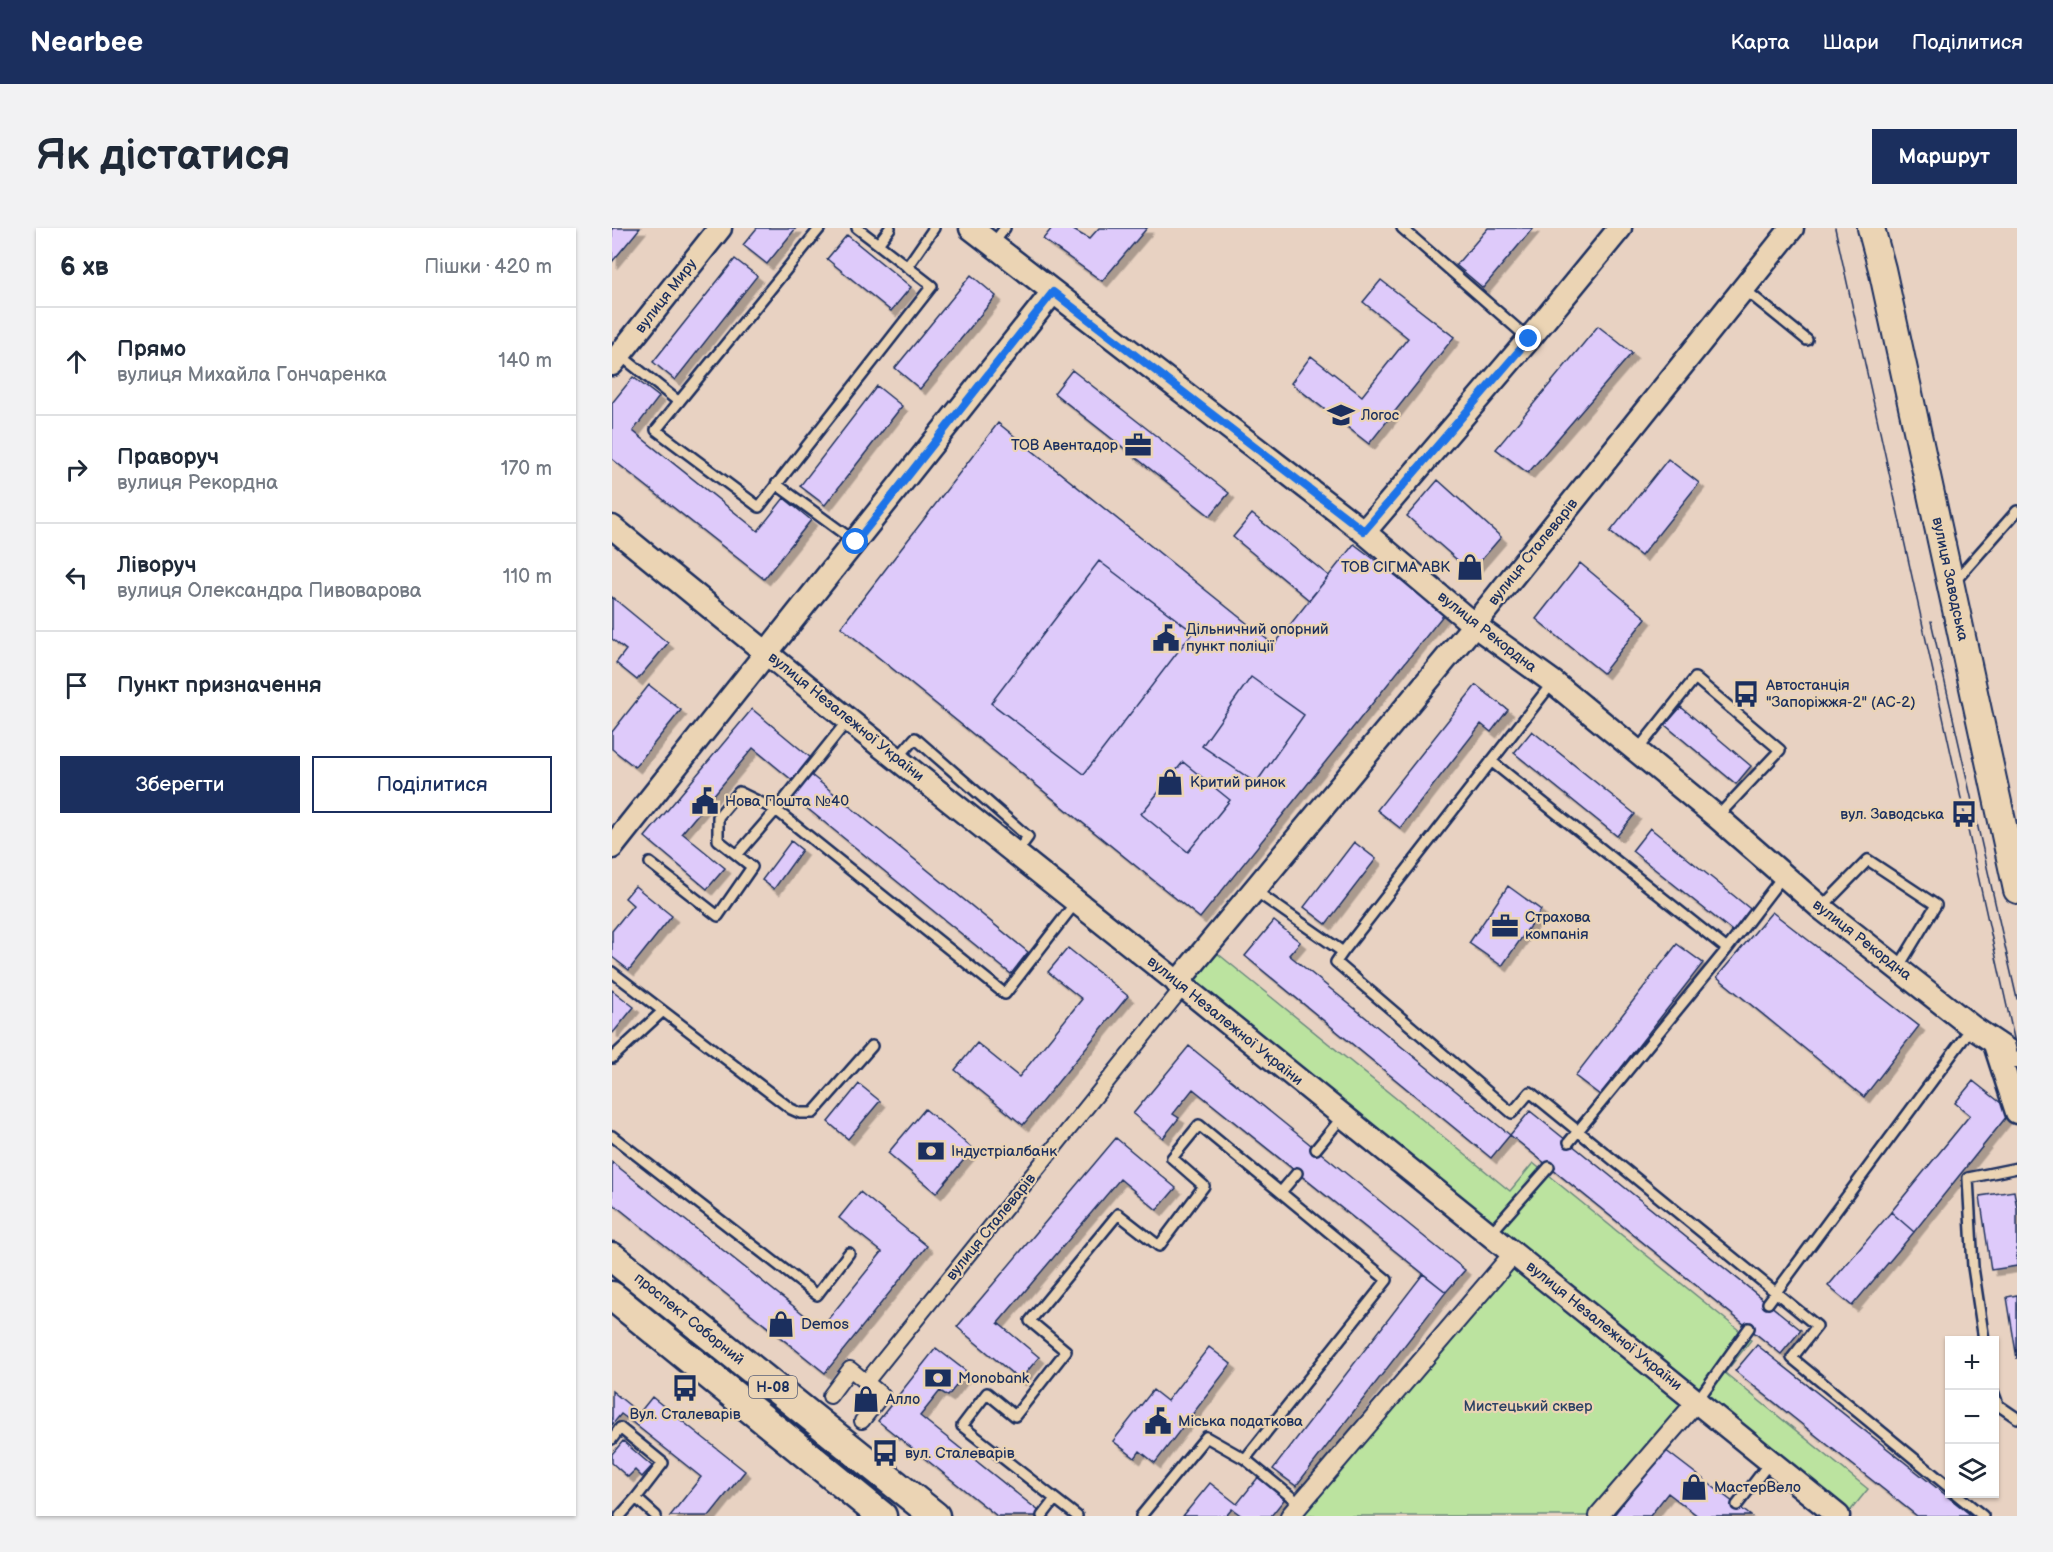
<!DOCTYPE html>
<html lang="uk">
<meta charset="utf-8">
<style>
:root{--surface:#fff;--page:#f2f2f3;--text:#1f2937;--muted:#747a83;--line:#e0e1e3;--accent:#1b2f5e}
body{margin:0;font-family:"Balsamiq Sans",sans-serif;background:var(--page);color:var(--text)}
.controls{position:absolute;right:18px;bottom:18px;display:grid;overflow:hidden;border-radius:0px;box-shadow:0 2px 4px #0004}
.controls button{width:54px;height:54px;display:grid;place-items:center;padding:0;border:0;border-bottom:2px solid var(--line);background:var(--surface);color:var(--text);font:30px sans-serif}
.stop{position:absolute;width:18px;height:18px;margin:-14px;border:4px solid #1a73e8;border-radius:50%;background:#fff}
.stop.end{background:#1a73e8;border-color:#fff;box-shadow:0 2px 6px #0008}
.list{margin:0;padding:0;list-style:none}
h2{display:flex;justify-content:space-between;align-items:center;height:78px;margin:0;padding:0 24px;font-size:26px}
h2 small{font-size:20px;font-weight:400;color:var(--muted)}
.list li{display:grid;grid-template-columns:39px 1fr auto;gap:18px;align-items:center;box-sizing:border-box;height:108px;padding:0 24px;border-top:2px solid var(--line)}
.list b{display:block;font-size:22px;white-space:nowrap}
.list p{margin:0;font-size:20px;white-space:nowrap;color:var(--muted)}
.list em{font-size:20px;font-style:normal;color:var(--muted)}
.actions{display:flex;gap:12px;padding:18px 24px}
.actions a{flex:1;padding:14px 0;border:2px solid var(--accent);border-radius:0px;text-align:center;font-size:21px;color:var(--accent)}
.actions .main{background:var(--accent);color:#fff}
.icon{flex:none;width:33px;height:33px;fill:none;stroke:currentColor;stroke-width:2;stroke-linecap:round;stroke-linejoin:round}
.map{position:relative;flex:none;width:1405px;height:1288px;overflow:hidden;border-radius:0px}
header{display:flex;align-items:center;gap:36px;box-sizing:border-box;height:84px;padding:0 30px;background:var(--accent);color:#fff}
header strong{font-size:28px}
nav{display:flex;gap:33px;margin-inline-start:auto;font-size:21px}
.intro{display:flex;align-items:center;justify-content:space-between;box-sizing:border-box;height:144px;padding:0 36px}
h1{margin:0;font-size:42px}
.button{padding:15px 27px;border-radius:0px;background:var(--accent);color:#fff;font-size:21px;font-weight:700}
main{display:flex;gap:36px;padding:0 36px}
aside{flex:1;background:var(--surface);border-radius:0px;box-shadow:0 2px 4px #0004}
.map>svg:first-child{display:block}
.green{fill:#bbe39f;stroke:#6b897e;stroke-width:1.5}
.building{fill:#decafa;stroke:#1b2f5e;stroke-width:1.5;filter:url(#shadow)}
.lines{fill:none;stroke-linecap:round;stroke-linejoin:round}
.service-casing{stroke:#1b2f5e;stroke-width:14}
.pedestrian-casing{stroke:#1b2f5e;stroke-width:18}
.minor-casing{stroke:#1b2f5e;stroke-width:22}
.tertiary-casing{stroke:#1b2f5e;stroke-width:27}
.secondary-casing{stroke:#1b2f5e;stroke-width:30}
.primary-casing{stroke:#1b2f5e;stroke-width:33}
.service{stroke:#ebd4b4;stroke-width:9}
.pedestrian{stroke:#ebd4b4;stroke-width:14}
.minor{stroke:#ebd4b4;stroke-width:18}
.tertiary{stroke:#ebd4b4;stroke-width:22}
.secondary{stroke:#ebd4b4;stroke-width:26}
.primary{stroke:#ebd4b4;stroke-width:28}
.tram{stroke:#1b2f5e;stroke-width:1.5}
.route{stroke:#1a73e8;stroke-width:8}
.labels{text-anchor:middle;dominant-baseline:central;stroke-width:4.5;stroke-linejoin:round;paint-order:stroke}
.shield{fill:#ebd4b4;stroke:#596078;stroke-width:1.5}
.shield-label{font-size:14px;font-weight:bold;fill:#1b2f5e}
.street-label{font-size:15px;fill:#1b2f5e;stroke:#ebd4b4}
.poi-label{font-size:15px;fill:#1b2f5e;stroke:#ebd4b4;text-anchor:start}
.park-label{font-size:15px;fill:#2b4164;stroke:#ebd4b4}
</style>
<header>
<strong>Nearbee</strong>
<nav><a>Карта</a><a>Шари</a><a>Поділитися</a></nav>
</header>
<div class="intro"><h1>Як дістатися</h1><a class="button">Маршрут</a></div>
<main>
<aside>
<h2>6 хв<small>Пішки · 420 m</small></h2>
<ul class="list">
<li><svg class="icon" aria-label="ahead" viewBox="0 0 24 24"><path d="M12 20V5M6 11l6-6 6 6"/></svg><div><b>Прямо</b><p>вулиця Михайла Гончаренка</p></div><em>140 m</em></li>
<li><svg class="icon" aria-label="right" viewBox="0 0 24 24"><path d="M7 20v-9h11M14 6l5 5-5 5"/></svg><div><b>Праворуч</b><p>вулиця Рекордна</p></div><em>170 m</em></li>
<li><svg class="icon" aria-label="left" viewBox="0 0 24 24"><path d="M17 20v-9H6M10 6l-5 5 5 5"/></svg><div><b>Ліворуч</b><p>вулиця Олександра Пивоварова</p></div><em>110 m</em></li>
<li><svg class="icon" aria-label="arrive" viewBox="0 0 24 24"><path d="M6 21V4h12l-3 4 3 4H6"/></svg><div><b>Пункт призначення</b></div></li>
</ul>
<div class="actions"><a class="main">Зберегти</a><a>Поділитися</a></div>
</aside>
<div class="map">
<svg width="1405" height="1288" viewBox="0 0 1405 1288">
<defs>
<filter id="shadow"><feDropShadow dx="5.5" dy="5.5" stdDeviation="0" flood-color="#0004"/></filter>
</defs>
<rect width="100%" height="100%" fill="#e8d2c2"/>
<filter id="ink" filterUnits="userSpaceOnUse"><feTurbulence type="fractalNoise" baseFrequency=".0167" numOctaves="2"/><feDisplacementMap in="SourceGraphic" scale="12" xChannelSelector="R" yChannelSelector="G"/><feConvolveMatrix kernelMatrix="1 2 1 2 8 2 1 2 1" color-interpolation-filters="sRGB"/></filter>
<g filter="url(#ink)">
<path class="green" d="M 605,725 L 898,963 L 921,935 L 1139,1112 L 1113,1145 L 1256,1261 L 1235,1287 L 581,755 Z
M 902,1025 L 1085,1173 L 987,1288 L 678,1288 Z"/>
<path class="building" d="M 0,0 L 28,0 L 0,34 Z
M 145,0 L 184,0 L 155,36 L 131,17 Z
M 440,0 L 458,0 L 477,11 L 487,0 L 535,0 L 490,53 L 431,11 Z
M 876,0 L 921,0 L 871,60 L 844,37 Z
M 235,7 L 299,59 L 279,83 L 215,31 Z
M 123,31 L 145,48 L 63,152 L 41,134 Z
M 359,47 L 384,68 L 308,161 L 283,140 Z
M 769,52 L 842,109 L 757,216 L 679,155 L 699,128 L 750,168 L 796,110 L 751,74 Z
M 986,98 L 1020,125 L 916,245 L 884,221 Z
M 460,142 L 617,265 L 598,288 L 442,165 Z
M 21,149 L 47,169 L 21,203 L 146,303 L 172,270 L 199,292 L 152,351 L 0,231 L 0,175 Z
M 265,158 L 290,178 L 213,277 L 188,258 Z
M 386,195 L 662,417 L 742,316 L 833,385 L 588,690 L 229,399 Z
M 1056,231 L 1087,255 L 1029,328 L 998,304 Z
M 826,252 L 889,309 L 859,344 L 795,288 Z
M 640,286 L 717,348 L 697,372 L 621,309 Z
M 487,333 L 581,404 L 472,546 L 379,475 Z
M 968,335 L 1034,390 L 991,445 L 924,391 Z
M 0,369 L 56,415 L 25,452 L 4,435 L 14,422 L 0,411 Z
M 639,449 L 692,487 L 644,555 L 590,518 Z
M 37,457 L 69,482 L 23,539 L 0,521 L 0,504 Z
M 864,457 L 896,482 L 879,504 L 869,496 L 788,600 L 765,582 Z
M 1069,479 L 1139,538 L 1124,556 L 1053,497 Z
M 140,481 L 199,530 L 180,552 L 141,520 L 70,605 L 113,640 L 95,661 L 33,609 Z
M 920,503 L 1023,586 L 1005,608 L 902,525 Z
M 571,534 L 618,572 L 576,624 L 529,586 Z
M 198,546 L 416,724 L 399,746 L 180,568 Z
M 1038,600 L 1142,684 L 1124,706 L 1020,623 Z
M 179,613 L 190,622 L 162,661 L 150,652 Z
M 742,614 L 764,631 L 714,696 L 692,679 Z
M 23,658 L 60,688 L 17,742 L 0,729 L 0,703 L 21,677 L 13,670 Z
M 896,658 L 929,682 L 890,738 L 857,715 Z
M 1160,684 L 1307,798 L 1252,869 L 1105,749 Z
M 662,693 L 688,714 L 677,727 L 898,907 L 879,930 L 633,728 Z
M 1065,716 L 1091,735 L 988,867 L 963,848 Z
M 456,720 L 516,768 L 411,897 L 343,842 L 365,815 L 407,849 L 470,771 L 436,744 Z
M 0,762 L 22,779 L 1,805 L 0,804 Z
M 577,818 L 853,1042 L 834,1064 L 581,861 L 561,886 L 567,890 L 551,910 L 521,886 Z
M 1361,853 L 1399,883 L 1302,1004 L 1279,984 L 1358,887 L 1343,875 Z
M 247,856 L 268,873 L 236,911 L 216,894 Z
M 313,881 L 361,921 L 324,965 L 276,925 Z
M 918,883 L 1189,1102 L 1169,1126 L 898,907 Z
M 504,910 L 564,960 L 545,982 L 508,951 L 386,1095 L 427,1129 L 408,1152 L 345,1099 Z
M 0,934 L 209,1100 L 270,1024 L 227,990 L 248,964 L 315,1018 L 213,1145 L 0,975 Z
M 1402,963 L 1405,980 L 1405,1038 L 1379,1042 L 1368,968 Z
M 1279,984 L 1302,1004 L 1240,1078 L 1216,1058 Z
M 811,1046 L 834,1064 L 684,1258 L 661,1241 Z
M 1405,1067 L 1405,1131 L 1395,1069 Z
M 1145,1117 L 1360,1288 L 1305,1288 L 1123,1143 Z
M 597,1119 L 619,1136 L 543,1235 L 528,1223 L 523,1230 L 501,1213 L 541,1162 L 555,1173 Z
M 324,1120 L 355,1144 L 336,1168 L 328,1163 L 308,1188 L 433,1288 L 385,1288 L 266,1193 Z
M 0,1163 L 27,1185 L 20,1194 L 9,1186 L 0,1197 Z
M 40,1169 L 133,1243 L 97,1288 L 58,1288 L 89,1249 L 20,1194 Z
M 11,1213 L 40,1238 L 30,1249 L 23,1242 L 16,1249 L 0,1235 L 0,1226 Z
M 1053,1222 L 1139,1288 L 1086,1288 L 1056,1265 L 1038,1288 L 1001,1288 Z
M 648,1247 L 675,1268 L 659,1288 L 630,1288 L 620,1281 L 614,1288 L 571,1288 L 598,1255 L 625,1276 Z"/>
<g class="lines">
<defs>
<path id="service" d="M 208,0 L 44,202 L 147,279 L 320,58 L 266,16
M 245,0 L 266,16 L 278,0
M 790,0 L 917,111
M 380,17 L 393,0
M 295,39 L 322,0
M 1132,61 L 1195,112
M 8,127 L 67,174
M 164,256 L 242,313
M 1343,353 L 1405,283
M 236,492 L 164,582 L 393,766 L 464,674
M 1024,524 L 1083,450 L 1168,522 L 1105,589
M 285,531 L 303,510 L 416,609 L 404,625
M 879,533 L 1115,721
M 127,564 L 164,582 L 125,627 L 106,612 L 106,589 Z
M 38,635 L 106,688 L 140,639 L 125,627
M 642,662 L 731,724 L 724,734 L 900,885 L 918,864 L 1205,1098 L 1180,1130 L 1338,1260
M 1209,680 L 1256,632 L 1324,677 L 1286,740
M 731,724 L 941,454
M 0,744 L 51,783 L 0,830
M 51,783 L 179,881 L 188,885 L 201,885 L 260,818
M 0,908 L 205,1067 L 237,1025
M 957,914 L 1115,721 L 1171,648
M 704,921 L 731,888
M 669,964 L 685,945
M 878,1006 L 937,939
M 1156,1075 L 1360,799
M 1372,1112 L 1361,1039 L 1356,950 L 1405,940
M 1382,1166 L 1386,1177 L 1405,1190
M 1085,1173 L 1137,1100
M 0,1211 L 8,1200 L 51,1235 L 24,1270 L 44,1288
M 1344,1266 L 1371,1288
M 1125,1277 L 1158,1234
M 8,1288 L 24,1270
M 430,1288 L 443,1271
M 465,1288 L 350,1198 L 375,1165 L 403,1188 L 454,1123 L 418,1093 L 506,986 L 547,1018 L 592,958 L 560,930 L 587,897 L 775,1052 L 633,1231
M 529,1288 L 594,1209 L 633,1231 L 688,1276"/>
<path id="pedestrian" d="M 254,1154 L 571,759
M 218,1168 L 238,1141 L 270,1167 L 250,1193"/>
<path id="minor" d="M 678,1288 L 902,1025
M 986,1288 L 1085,1173"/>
<path id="tertiary" d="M 359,0 L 752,304 L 862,397 L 941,454 L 1105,589 L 1209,680 L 1360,799 L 1405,829
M 0,136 L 108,0
M 0,299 L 250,503 L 584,769 L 1226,1288
M 752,304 L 917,111 L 1008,0
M 0,619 L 441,64
M 565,755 L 862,397 L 1180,0
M 1383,816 L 1405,884"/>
<path id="secondary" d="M 1259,0 L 1270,41 L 1405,662"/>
<path id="primary" d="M 0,1029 L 323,1288
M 0,1068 L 270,1288"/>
</defs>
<use href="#service" class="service-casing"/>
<use href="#pedestrian" class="pedestrian-casing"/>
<use href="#minor" class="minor-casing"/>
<use href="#tertiary" class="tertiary-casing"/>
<use href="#secondary" class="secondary-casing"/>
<use href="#primary" class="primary-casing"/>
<use href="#service" class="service"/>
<use href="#pedestrian" class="pedestrian"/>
<use href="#minor" class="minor"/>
<use href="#tertiary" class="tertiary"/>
<use href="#secondary" class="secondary"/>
<use href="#primary" class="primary"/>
<path class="tram" d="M 1223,0 L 1405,824
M 1319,393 L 1405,771"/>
</g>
</g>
<g class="lines" filter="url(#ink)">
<path class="route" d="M 244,314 L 441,64 L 752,303 L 917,111"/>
</g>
<defs>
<symbol id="school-bare" viewBox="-9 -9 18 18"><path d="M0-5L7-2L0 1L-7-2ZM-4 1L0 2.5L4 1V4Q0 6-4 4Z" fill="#1b2f5e" stroke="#ebd4b4" stroke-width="2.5" paint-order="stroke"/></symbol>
<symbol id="office-bare" viewBox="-9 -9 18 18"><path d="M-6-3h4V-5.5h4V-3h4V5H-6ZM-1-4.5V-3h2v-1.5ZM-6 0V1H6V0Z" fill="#1b2f5e" stroke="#ebd4b4" stroke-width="2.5" paint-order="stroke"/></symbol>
<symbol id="shop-bare" viewBox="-9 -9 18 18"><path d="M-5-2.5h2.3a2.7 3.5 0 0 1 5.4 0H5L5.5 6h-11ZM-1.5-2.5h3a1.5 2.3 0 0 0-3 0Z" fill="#1b2f5e" stroke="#ebd4b4" stroke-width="2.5" paint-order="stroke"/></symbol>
<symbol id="civic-bare" viewBox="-9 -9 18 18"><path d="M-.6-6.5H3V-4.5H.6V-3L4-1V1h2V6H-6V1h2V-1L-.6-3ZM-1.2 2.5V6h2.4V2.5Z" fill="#1b2f5e" stroke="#ebd4b4" stroke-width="2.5" paint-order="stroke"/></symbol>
<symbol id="bus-bare" viewBox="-9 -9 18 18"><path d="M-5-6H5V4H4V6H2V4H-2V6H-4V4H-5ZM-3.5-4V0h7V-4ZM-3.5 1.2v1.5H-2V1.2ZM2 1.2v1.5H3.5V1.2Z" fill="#1b2f5e" stroke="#ebd4b4" stroke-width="2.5" paint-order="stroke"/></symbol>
<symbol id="bank-bare" viewBox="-9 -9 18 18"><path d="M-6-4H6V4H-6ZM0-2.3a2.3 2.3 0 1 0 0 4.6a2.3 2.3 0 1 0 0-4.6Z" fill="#1b2f5e" stroke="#ebd4b4" stroke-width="2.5" paint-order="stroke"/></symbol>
</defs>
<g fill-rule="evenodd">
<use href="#school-bare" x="710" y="168" width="38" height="38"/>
<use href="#office-bare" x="507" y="198" width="38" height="38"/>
<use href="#shop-bare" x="839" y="320" width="38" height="38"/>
<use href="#civic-bare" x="535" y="391" width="38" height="38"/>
<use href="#bus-bare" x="1115" y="447" width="38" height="38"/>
<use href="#shop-bare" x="539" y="535" width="38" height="38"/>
<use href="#civic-bare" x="74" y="554" width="38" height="38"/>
<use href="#bus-bare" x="1333" y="567" width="38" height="38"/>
<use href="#office-bare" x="874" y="679" width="38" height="38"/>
<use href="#bank-bare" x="300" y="904" width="38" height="38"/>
<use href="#shop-bare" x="150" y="1077" width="38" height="38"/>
<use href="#bank-bare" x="307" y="1131" width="38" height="38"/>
<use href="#bus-bare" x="54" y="1141" width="38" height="38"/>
<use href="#shop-bare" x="235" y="1152" width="38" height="38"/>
<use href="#civic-bare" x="527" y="1174" width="38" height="38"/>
<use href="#bus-bare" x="254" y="1206" width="38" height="38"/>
<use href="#shop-bare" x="1063" y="1240" width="38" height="38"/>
</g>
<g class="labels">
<rect class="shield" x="137" y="1148" width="48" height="22" rx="4.5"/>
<g class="shield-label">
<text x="161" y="1159">Н-08</text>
</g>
<g class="street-label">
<text transform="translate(54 68) rotate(-52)">вулиця Миру</text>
<text transform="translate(921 324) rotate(-51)">вулиця Сталеварів</text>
<text transform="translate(1338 351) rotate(78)">вулиця Заводська</text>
<text transform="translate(875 404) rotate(38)">вулиця Рекордна</text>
<text transform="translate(234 489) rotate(39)">вулиця Незалежної України</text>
<text transform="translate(1250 712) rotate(38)">вулиця Рекордна</text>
<text transform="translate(613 793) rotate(39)">вулиця Незалежної України</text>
<text transform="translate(379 999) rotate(-51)">вулиця Сталеварів</text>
<text transform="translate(77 1091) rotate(39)">проспект Соборний</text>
<text transform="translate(992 1098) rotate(39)">вулиця Незалежної України</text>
</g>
<g class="poi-label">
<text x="749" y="187">Логос</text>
<text x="506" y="217" text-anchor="end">ТОВ Авентадор</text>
<text x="838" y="339" text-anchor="end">ТОВ СІГМА АВК</text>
<text x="574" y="401">Дільничний опорний<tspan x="574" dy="17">пункт поліції</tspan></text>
<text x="1154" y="457">Автостанція<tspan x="1154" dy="17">"Запоріжжя-2" (АС-2)</tspan></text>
<text x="578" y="554">Критий ринок</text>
<text x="113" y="573">Нова Пошта №40</text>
<text x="1332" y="586" text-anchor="end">вул. Заводська</text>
<text x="913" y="689">Страхова<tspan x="913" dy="17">компанія</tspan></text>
<text x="339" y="923">Індустріалбанк</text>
<text x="189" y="1096">Demos</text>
<text x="346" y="1150">Monobank</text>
<text x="274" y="1171">Алло</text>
<text x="73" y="1186" text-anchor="middle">Вул. Сталеварів</text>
<text x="566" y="1193">Міська податкова</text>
<text x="293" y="1225">вул. Сталеварів</text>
<text x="1102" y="1259">МастерВело</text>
</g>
<g class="park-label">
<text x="916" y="1178">Мистецький сквер</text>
</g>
</g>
</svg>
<div class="controls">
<button>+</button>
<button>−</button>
<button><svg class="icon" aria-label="layers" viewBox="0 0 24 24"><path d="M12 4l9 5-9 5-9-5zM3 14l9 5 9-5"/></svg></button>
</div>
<div class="stop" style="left:244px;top:314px"></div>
<div class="stop end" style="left:917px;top:111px"></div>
</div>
</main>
